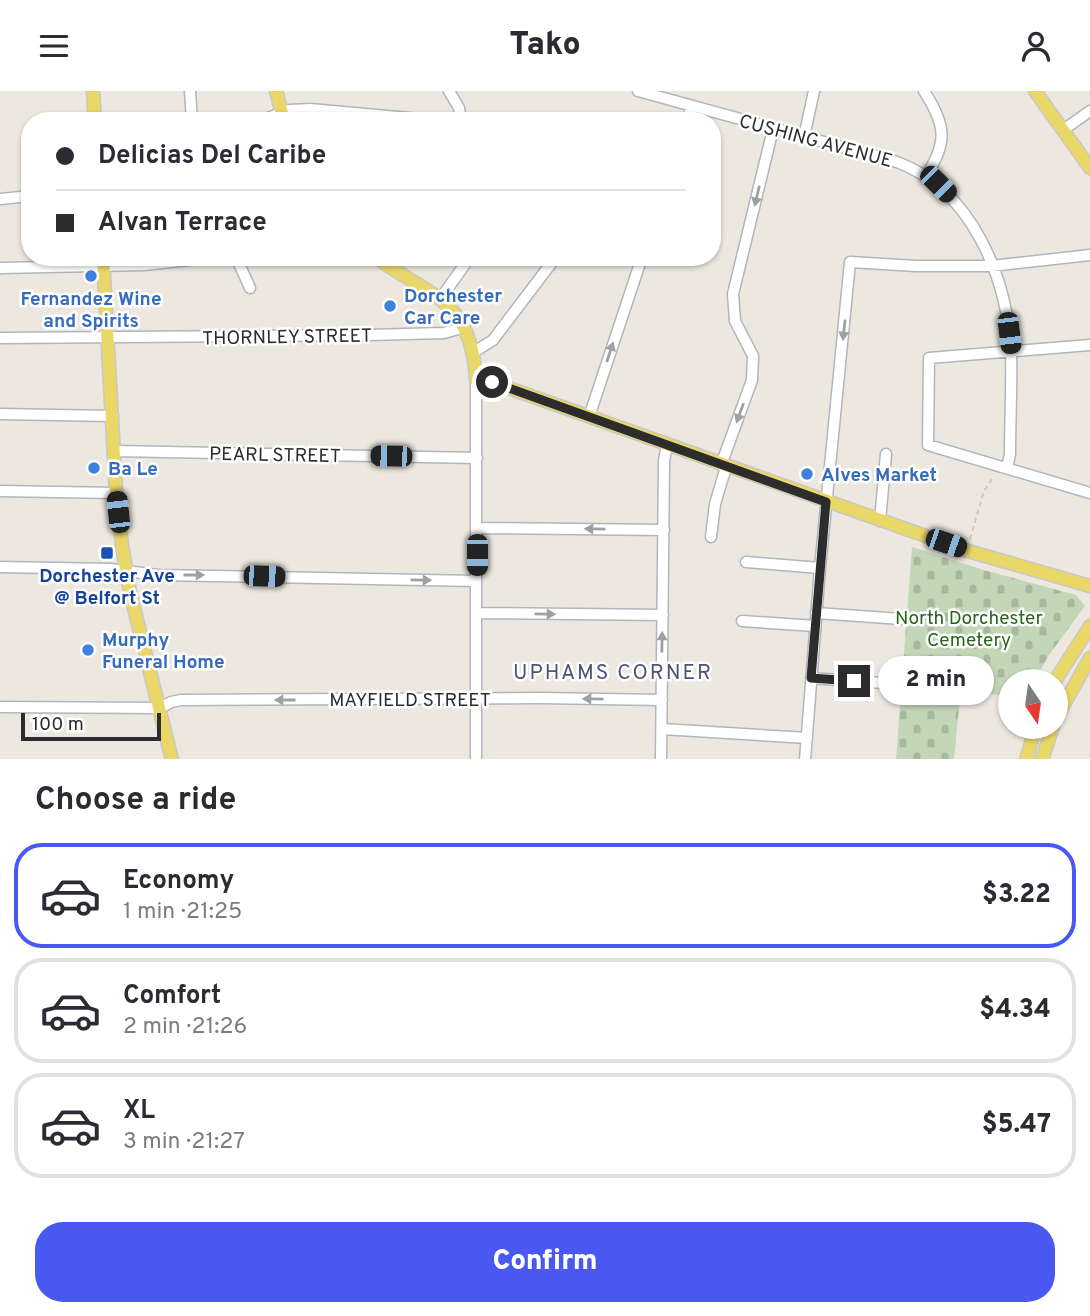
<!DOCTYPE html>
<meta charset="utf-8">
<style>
:root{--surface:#fff;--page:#f7f7f7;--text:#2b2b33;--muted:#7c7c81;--line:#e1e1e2;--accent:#4958f0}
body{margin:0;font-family:Overpass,sans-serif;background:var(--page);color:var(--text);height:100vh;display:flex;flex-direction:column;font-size:26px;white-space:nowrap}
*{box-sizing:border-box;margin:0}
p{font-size:23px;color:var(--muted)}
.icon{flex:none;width:38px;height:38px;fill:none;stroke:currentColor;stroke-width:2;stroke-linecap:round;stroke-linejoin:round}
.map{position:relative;height:668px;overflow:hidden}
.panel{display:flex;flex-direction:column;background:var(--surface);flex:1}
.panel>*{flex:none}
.hud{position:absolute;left:21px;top:21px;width:700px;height:154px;border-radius:28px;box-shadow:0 2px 5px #0004;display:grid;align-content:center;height:154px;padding:0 35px;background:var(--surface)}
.needle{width:46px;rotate:167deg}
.buttons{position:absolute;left:998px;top:578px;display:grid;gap:14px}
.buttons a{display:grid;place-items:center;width:70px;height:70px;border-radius:50%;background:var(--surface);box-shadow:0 2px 5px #0004;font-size:35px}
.scale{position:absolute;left:21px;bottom:18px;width:140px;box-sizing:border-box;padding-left:7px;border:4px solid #2c2c2c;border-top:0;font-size:19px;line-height:24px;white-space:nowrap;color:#2c2c2c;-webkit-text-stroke:5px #fff;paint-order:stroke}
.end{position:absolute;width:32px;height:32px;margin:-16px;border:9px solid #2c2c2c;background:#fff;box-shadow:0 0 0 4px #fff}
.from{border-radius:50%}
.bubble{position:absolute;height:49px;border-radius:24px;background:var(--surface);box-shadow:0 2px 5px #0004;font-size:23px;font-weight:800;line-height:49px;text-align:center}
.car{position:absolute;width:21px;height:42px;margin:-21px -10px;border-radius:9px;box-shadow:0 0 5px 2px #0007;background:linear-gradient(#222 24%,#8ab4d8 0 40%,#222 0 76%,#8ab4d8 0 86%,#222 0)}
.hud b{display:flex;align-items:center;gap:24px;height:66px;font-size:26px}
.hud b+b{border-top:2px solid var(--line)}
.hud i{width:18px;height:18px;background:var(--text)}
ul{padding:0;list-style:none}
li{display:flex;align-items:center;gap:21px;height:105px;margin:0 14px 10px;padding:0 21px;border:4px solid var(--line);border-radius:28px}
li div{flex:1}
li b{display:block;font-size:26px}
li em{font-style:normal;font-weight:800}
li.active{border-color:var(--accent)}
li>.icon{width:63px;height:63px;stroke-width:1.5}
h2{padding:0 35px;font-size:32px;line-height:84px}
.cta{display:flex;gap:14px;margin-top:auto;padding:14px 35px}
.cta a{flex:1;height:80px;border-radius:28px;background:var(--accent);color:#fff;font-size:28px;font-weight:800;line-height:80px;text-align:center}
header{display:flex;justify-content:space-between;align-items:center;height:91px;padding:0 35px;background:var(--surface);font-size:32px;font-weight:800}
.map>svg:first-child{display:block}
</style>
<header><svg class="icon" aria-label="menu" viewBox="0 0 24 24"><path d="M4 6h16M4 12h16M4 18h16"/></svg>Tako<svg class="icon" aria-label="person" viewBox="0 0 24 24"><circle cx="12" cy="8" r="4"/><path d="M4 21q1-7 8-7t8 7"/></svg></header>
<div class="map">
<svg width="1090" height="669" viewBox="0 0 1090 669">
<defs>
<pattern id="cemetery-stones" width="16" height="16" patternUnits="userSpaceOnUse" patternTransform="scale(1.75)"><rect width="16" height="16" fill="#c3d6b7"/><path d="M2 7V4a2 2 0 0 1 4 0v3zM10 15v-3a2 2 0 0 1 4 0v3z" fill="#a8b89e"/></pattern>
</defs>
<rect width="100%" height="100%" fill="#ede8df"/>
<!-- cemetery -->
<path fill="url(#cemetery-stones)" d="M912,456L984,479L1076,504L1085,515L1049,564L1035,589L1020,582L1016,590H1010L1008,606L961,597L954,668L896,669Z"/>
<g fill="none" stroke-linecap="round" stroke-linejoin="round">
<defs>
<path id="minor" d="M190,0L192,30
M449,0L459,17L461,30
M638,0L897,71C972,99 1007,186 1011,261C1012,295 1010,329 1010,363L1007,377
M924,0C946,34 948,51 926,85
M260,30L289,19L310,18L443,30
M687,30L692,15
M1063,39L1090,20
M804,46L814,0
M0,108L30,105
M236,166L250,197
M0,177L144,174L216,166
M441,207L470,166
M0,247L369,244L444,242L465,236
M1090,254L929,267L928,354L1090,402
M474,261L493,249L556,166
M0,323L113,325
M589,326L642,166
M115,360L477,367
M721,374L752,289L753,265L735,230L733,203L773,38
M0,400L116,402
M880,430L886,363
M477,437L664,439
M711,446L715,413L726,376
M746,471L820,477
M0,476L110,478L158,484L476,490
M476,522L663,524
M816,522L901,528
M742,530L815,535
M811,587L897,593
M0,616L160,617L171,611L181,609L541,607L662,609
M662,638L807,647
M476,669V289
M661,669L664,370L667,354
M805,669L820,477L850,171L916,175H992L1090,164"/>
<path id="major" d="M93,0L95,30
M276,0L284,30
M1035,0L1090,77
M103,166L116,402L122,454L130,501L172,669
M375,166C431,206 472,209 476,289L492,291L968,460L1090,495
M1055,590L1090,535
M1055,629L1090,567
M1026,669L1036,635
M1042,669L1053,635"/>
</defs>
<!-- minor casing -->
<use href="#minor" stroke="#b3b4be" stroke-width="13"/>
<!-- major casing -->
<use href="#major" stroke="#c8c8c8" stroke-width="15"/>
<!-- path -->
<path stroke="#c8c8c8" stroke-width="2" stroke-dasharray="5 3.5" stroke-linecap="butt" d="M970,448L984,400L994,385"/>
<!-- minor -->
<use href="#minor" stroke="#fff" stroke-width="10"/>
<!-- major -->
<use href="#major" stroke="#e9d768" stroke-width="12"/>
</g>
<!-- one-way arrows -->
<defs><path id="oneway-solid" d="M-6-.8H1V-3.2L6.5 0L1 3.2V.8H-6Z" transform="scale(1.75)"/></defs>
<g fill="#a0a0a0">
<use href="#oneway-solid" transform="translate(757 105) rotate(103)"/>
<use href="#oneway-solid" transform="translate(844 239) rotate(96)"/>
<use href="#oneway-solid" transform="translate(610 261) rotate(-72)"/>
<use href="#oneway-solid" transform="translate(740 322) rotate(110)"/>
<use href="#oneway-solid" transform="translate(595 438) rotate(-179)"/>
<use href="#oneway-solid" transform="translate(194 484)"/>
<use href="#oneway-solid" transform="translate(421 489) rotate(1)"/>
<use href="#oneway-solid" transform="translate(545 523) rotate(1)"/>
<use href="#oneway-solid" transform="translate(662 551) rotate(-89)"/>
<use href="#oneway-solid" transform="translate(593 608) rotate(-179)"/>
<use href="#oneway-solid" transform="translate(285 609) rotate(180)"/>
</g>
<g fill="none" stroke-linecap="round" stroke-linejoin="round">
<!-- route -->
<path stroke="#2c2c2c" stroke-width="9" d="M492,291L826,411L811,587L854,590"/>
</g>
<!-- markers -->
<g fill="#3f7fe0" stroke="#fff" stroke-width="2.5">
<circle cx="91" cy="185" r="7"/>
<circle cx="390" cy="215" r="7"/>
<circle cx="94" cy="377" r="7"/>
<circle cx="807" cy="383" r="7"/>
<circle cx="88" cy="559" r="7"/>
</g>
<rect fill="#1a4fb4" stroke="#fff" stroke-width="2.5" x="100" y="455" width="14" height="14" rx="3.5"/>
<g text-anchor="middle" stroke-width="5" stroke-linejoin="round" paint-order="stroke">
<!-- street labels -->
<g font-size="19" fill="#2c2c2c" stroke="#fff">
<text transform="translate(816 49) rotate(15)" y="7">CUSHING AVENUE</text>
<text transform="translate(287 245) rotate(-1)" y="7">THORNLEY STREET</text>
<text transform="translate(275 363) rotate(1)" y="7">PEARL STREET</text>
<text x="410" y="615">MAYFIELD STREET</text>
</g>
<!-- shop labels -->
<g font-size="19" font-weight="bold" fill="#366cbe" stroke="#fff" text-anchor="start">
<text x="404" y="211">Dorchester<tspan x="404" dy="22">Car Care</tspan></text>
<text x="91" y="214" text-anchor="middle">Fernandez Wine<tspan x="91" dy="22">and Spirits</tspan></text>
<text x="108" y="384">Ba Le</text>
<text x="821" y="390">Alves Market</text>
<text x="102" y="555">Murphy<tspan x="102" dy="22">Funeral Home</tspan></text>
</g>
<!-- transit labels -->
<g font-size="19" font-weight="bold" fill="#164399" stroke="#fff">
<text x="107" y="491">Dorchester Ave<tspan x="107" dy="22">@ Belfort St</tspan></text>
</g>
<!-- park labels -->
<g font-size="19" fill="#27661f" stroke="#fff">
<text x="969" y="533">North Dorchester<tspan x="969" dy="22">Cemetery</tspan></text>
</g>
<!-- neighbourhood labels -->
<g font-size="21" letter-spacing="2" fill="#4e527a" stroke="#fff">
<text x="613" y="588">UPHAMS CORNER</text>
</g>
</g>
</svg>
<div class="buttons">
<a><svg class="needle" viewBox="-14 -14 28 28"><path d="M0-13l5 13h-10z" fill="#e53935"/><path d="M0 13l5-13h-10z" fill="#7c7c81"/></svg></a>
</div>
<div class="scale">100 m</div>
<i class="end from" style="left:492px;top:291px"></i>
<i class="end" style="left:854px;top:590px"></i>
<div class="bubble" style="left:878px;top:565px;width:116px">2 min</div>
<i class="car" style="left:938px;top:93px;rotate:135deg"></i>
<i class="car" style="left:1009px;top:242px;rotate:173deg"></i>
<i class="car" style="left:391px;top:365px;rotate:271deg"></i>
<i class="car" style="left:118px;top:421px;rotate:354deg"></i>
<i class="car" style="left:946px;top:452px;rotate:109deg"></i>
<i class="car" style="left:477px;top:464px;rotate:180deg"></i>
<i class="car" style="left:264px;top:485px;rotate:92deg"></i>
<div class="hud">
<b><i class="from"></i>Delicias Del Caribe</b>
<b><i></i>Alvan Terrace</b>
</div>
</div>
<section class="panel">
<h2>Choose a ride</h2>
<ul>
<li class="active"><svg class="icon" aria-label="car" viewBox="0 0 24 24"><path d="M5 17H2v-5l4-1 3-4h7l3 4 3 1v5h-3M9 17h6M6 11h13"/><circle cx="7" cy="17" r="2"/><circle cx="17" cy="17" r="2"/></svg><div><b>Economy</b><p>1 min · 21:25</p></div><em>$3.22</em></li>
<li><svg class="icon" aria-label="car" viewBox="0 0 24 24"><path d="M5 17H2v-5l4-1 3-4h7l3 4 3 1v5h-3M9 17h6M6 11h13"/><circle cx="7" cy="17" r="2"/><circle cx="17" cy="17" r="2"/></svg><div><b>Comfort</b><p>2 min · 21:26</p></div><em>$4.34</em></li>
<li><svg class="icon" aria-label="car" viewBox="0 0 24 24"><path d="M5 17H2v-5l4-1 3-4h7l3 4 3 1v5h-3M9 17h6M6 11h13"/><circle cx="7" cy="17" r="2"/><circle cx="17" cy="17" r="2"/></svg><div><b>XL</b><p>3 min · 21:27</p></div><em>$5.47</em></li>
</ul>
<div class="cta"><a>Confirm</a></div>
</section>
